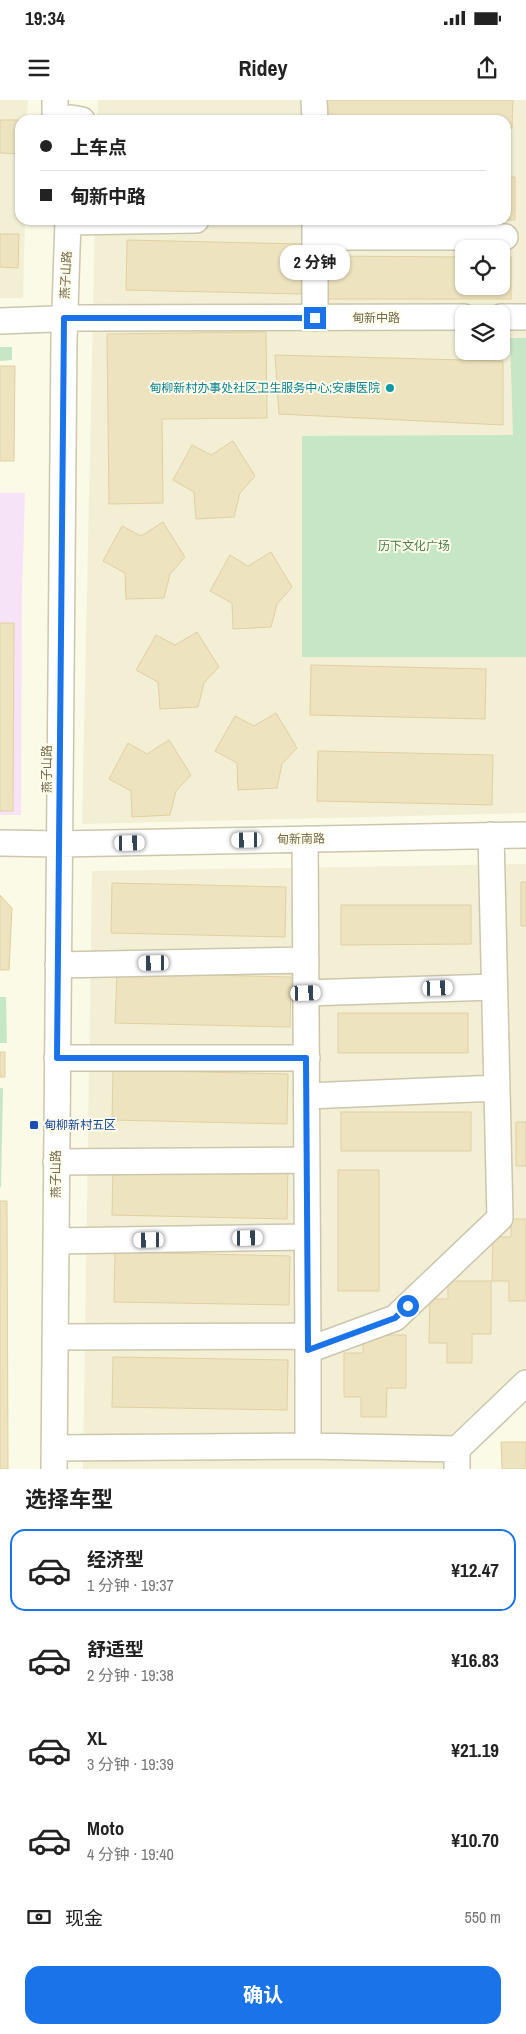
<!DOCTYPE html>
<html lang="zh">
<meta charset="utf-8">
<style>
:root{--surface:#fff;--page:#f2f2f2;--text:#222;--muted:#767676;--line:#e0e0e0;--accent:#1a73e8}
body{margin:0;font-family:"Archivo Narrow","Noto Sans SC",sans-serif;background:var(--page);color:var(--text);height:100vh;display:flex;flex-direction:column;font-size:19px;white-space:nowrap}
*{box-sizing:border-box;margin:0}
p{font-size:16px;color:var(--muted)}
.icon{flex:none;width:28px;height:28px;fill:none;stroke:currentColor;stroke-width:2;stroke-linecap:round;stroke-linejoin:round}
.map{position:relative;height:1369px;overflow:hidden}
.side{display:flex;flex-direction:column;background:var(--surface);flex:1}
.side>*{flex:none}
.banner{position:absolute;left:15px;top:15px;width:496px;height:110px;border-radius:15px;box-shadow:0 1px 4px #0004;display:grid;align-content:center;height:110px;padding:0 25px;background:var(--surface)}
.buttons{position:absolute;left:455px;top:140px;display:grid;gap:10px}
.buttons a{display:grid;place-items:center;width:55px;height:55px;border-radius:10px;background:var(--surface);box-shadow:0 1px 4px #0004;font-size:25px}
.end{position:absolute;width:22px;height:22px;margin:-11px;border:6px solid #1a73e8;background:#fff;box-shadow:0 0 0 2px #fff}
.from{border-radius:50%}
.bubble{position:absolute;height:35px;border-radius:15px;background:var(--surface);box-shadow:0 1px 4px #0004;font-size:16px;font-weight:700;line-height:35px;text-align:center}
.car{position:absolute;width:15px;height:30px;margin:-15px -8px;border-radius:6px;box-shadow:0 0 4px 1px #0007;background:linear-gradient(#fff 24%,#345 0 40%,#fff 0 76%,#345 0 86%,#fff 0)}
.banner b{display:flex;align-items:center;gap:18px;height:48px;font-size:19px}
.banner b+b{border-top:1px solid var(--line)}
.banner i{width:12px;height:12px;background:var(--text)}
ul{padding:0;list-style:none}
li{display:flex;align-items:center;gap:15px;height:82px;margin:0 10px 8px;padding:0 15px;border:2px solid transparent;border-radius:15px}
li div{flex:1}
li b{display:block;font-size:19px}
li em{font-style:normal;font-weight:700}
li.on{border-color:var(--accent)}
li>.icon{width:45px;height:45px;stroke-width:1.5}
h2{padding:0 25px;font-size:22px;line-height:60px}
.pay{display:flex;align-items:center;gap:12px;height:55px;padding:0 25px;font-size:19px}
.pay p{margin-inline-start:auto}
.button{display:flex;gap:10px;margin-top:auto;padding:10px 25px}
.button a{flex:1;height:58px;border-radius:15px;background:var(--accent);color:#fff;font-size:20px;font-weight:700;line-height:58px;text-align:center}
.status{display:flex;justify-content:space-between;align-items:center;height:35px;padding:0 25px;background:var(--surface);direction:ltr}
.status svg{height:14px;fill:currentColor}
header{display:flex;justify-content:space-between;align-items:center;height:65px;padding:0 25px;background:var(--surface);font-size:22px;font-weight:700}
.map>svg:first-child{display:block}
</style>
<div class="status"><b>19:34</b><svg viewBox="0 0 49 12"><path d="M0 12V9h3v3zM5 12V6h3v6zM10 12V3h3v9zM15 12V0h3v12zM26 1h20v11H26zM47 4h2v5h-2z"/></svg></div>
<header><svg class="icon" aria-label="menu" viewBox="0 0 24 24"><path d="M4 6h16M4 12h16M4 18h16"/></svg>Ridey<svg class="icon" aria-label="share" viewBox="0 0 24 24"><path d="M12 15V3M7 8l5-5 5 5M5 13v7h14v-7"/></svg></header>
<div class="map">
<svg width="526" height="1369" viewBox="0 0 526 1369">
<rect width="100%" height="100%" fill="#fbfae6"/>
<!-- residential -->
<path fill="#f2efd5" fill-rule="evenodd" d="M0,0H28L27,20H20V120H25L23,198H0Z
M98,0H526V713L82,724L95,120H506V20H97ZM464,149H501V186H464ZM464,214H501V251H464Z
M526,764V1273L447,1369H83L92,771Z"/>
<!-- education -->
<path fill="#f7e3f7" d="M0,393H25L22,492L21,715H0Z"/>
<!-- green -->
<path fill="#c6e7c5" d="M510,238H526V557H302V336L513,335Z
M0,247H12V260L0,261Z
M0,897H6L7,943H0Z
M0,988H3L1,1087H0Z"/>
<!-- building -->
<path fill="#eee3bf" stroke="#e0d0a1" d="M327,0H513L512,28H506V20H327Z
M0,20H20V54L0,53Z
M506,77H515V120H506Z
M0,134H19L18,168L0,167Z
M127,140L302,144L301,194L126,190Z
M326,156L464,157V186H501V157H511V199H326Z
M266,232L267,318L162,319L163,403L109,404L107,234Z
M275,255L503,261V325L279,314Z
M0,266H15L14,361H0Z
M233,341L255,376L240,393L234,417L196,419L194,392L173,380L192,345L211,355Z
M163,422L185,457L170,474L164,498L126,499L125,473L103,461L122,426L141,436Z
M271,452L292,487L277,504L271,527L233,529L232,503L210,491L230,455L248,466Z
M0,523H14L13,711H0Z
M197,532L219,567L204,583L198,607L160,609L158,582L136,570L156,535L175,545Z
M311,565L486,569L485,619L310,615Z
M276,613L297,648L282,664L277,688L238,690L237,663L215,651L235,616L254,626Z
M169,640L191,675L176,691L170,715L132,717L131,691L109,679L128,643L147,654Z
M318,651L493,655L492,705L317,701Z
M521,782H526V826H521Z
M112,783L286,787L285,837L111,833Z
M0,795L12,808L9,870H0Z
M341,805H471V844L341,845Z
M117,873L291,877L290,927L115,923Z
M338,913H468V953H338Z
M0,952H5V977H0Z
M113,970L288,974L287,1024L112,1020Z
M341,1012H471V1051H341Z
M516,1022H526V1066H516Z
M113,1065L288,1069L287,1119L112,1115Z
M338,1070H379V1191H338Z
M0,1101H7L8,1369H0Z
M511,1119H526V1201H509V1181H492L493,1137H511Z
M115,1152L290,1156L289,1205L114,1202Z
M448,1181H491V1234H472V1263H447V1243H429L430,1199H448Z
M363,1235H406V1288H387L386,1317H361V1297H344V1253H363Z
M113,1257L288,1260L287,1310L112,1307Z
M501,1342H526V1369H502Z"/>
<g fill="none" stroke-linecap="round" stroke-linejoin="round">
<defs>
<path id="minor" d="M314,0L315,20
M71,18L82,20
M55,20V0
M315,120V218
M68,122L196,120
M315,137H505
M501,217H526
M0,221L80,218L464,217
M305,739L308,1250
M0,743L59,744L526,735
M58,865L306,860
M306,893L494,887
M57,958H307
M307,996L497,988
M56,1062L307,1060
M56,1141L307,1137
M55,1237L308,1236
M308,1346V1250L395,1218L500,1118L491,735
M54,1348L308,1346L457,1349
M54,1369L64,239L68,120
M457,1369V1349L526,1283"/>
</defs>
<!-- minor casing -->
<use href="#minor" stroke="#ccc6ad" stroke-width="28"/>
<!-- minor -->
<use href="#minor" stroke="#fff" stroke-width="25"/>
</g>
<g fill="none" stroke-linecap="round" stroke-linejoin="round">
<!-- route -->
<path stroke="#1a73e8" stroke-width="6" d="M315,218H64L57,958H306L308,1250L395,1218L408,1206"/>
</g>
<!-- markers -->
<circle fill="#0f9aa8" stroke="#fefdec" stroke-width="2" cx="390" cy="288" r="5"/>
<rect fill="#1a4fb4" stroke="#fefdec" stroke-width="2" x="29" y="1020" width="10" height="10" rx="2.5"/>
<g text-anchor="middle" stroke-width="4" stroke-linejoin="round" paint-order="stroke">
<!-- street labels -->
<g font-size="12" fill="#72684d" stroke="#fefdec">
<text transform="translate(66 175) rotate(-87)" y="4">燕子山路</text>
<text x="376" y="222">甸新中路</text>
<text transform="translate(47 669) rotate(-90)" y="4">燕子山路</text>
<text transform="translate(301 739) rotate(-1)" y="4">甸新南路</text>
<text transform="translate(56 1074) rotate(-90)" y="4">燕子山路</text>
</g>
<!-- culture labels -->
<g font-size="12" fill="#0d838f" stroke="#fefdec" text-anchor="end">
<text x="380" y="292">甸柳新村办事处社区卫生服务中心;安康医院</text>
</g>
<!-- park labels -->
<g font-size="12" fill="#487c4c" stroke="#fefdec">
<text x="414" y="450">历下文化广场</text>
</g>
<!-- transit labels -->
<g font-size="12" fill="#164399" stroke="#fefdec" text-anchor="start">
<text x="44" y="1029">甸柳新村五区</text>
</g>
</g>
</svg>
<div class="buttons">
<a><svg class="icon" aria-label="locate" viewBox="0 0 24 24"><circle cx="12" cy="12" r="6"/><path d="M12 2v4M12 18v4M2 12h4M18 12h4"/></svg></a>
<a><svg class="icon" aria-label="layers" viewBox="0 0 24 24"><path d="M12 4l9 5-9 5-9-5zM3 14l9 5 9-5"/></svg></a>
</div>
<i class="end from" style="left:408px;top:1206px"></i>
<i class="end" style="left:315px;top:218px"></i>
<div class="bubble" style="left:280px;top:145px;width:70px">2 分钟</div>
<i class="car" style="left:247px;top:740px;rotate:269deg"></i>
<i class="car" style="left:130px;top:743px;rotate:89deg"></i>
<i class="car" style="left:154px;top:863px;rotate:269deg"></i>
<i class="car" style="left:438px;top:888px;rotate:88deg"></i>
<i class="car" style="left:306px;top:893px;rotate:88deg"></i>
<i class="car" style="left:248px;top:1138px;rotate:89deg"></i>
<i class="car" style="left:149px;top:1140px;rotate:269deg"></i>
<div class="banner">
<b><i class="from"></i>上车点</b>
<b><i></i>甸新中路</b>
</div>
</div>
<section class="side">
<h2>选择车型</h2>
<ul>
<li class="on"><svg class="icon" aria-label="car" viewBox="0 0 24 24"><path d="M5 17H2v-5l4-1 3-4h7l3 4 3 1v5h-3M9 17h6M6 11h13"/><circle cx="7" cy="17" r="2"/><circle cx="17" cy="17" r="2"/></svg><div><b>经济型</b><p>1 分钟 · 19:37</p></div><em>¥12.47</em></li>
<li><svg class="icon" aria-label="car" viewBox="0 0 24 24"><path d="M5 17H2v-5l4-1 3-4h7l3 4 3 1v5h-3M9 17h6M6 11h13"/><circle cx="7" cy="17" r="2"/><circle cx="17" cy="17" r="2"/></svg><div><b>舒适型</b><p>2 分钟 · 19:38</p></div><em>¥16.83</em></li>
<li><svg class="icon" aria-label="car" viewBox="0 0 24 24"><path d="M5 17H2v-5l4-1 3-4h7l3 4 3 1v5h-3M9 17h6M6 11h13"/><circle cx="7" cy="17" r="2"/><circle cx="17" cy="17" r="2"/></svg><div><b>XL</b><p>3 分钟 · 19:39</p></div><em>¥21.19</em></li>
<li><svg class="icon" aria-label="car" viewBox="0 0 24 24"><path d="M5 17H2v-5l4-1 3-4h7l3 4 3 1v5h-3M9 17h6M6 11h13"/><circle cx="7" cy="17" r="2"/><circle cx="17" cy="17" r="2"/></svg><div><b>Moto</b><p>4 分钟 · 19:40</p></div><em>¥10.70</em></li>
</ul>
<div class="pay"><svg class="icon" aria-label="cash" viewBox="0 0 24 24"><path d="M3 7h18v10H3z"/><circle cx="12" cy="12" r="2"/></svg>现金<p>550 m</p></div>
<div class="button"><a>确认</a></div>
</section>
